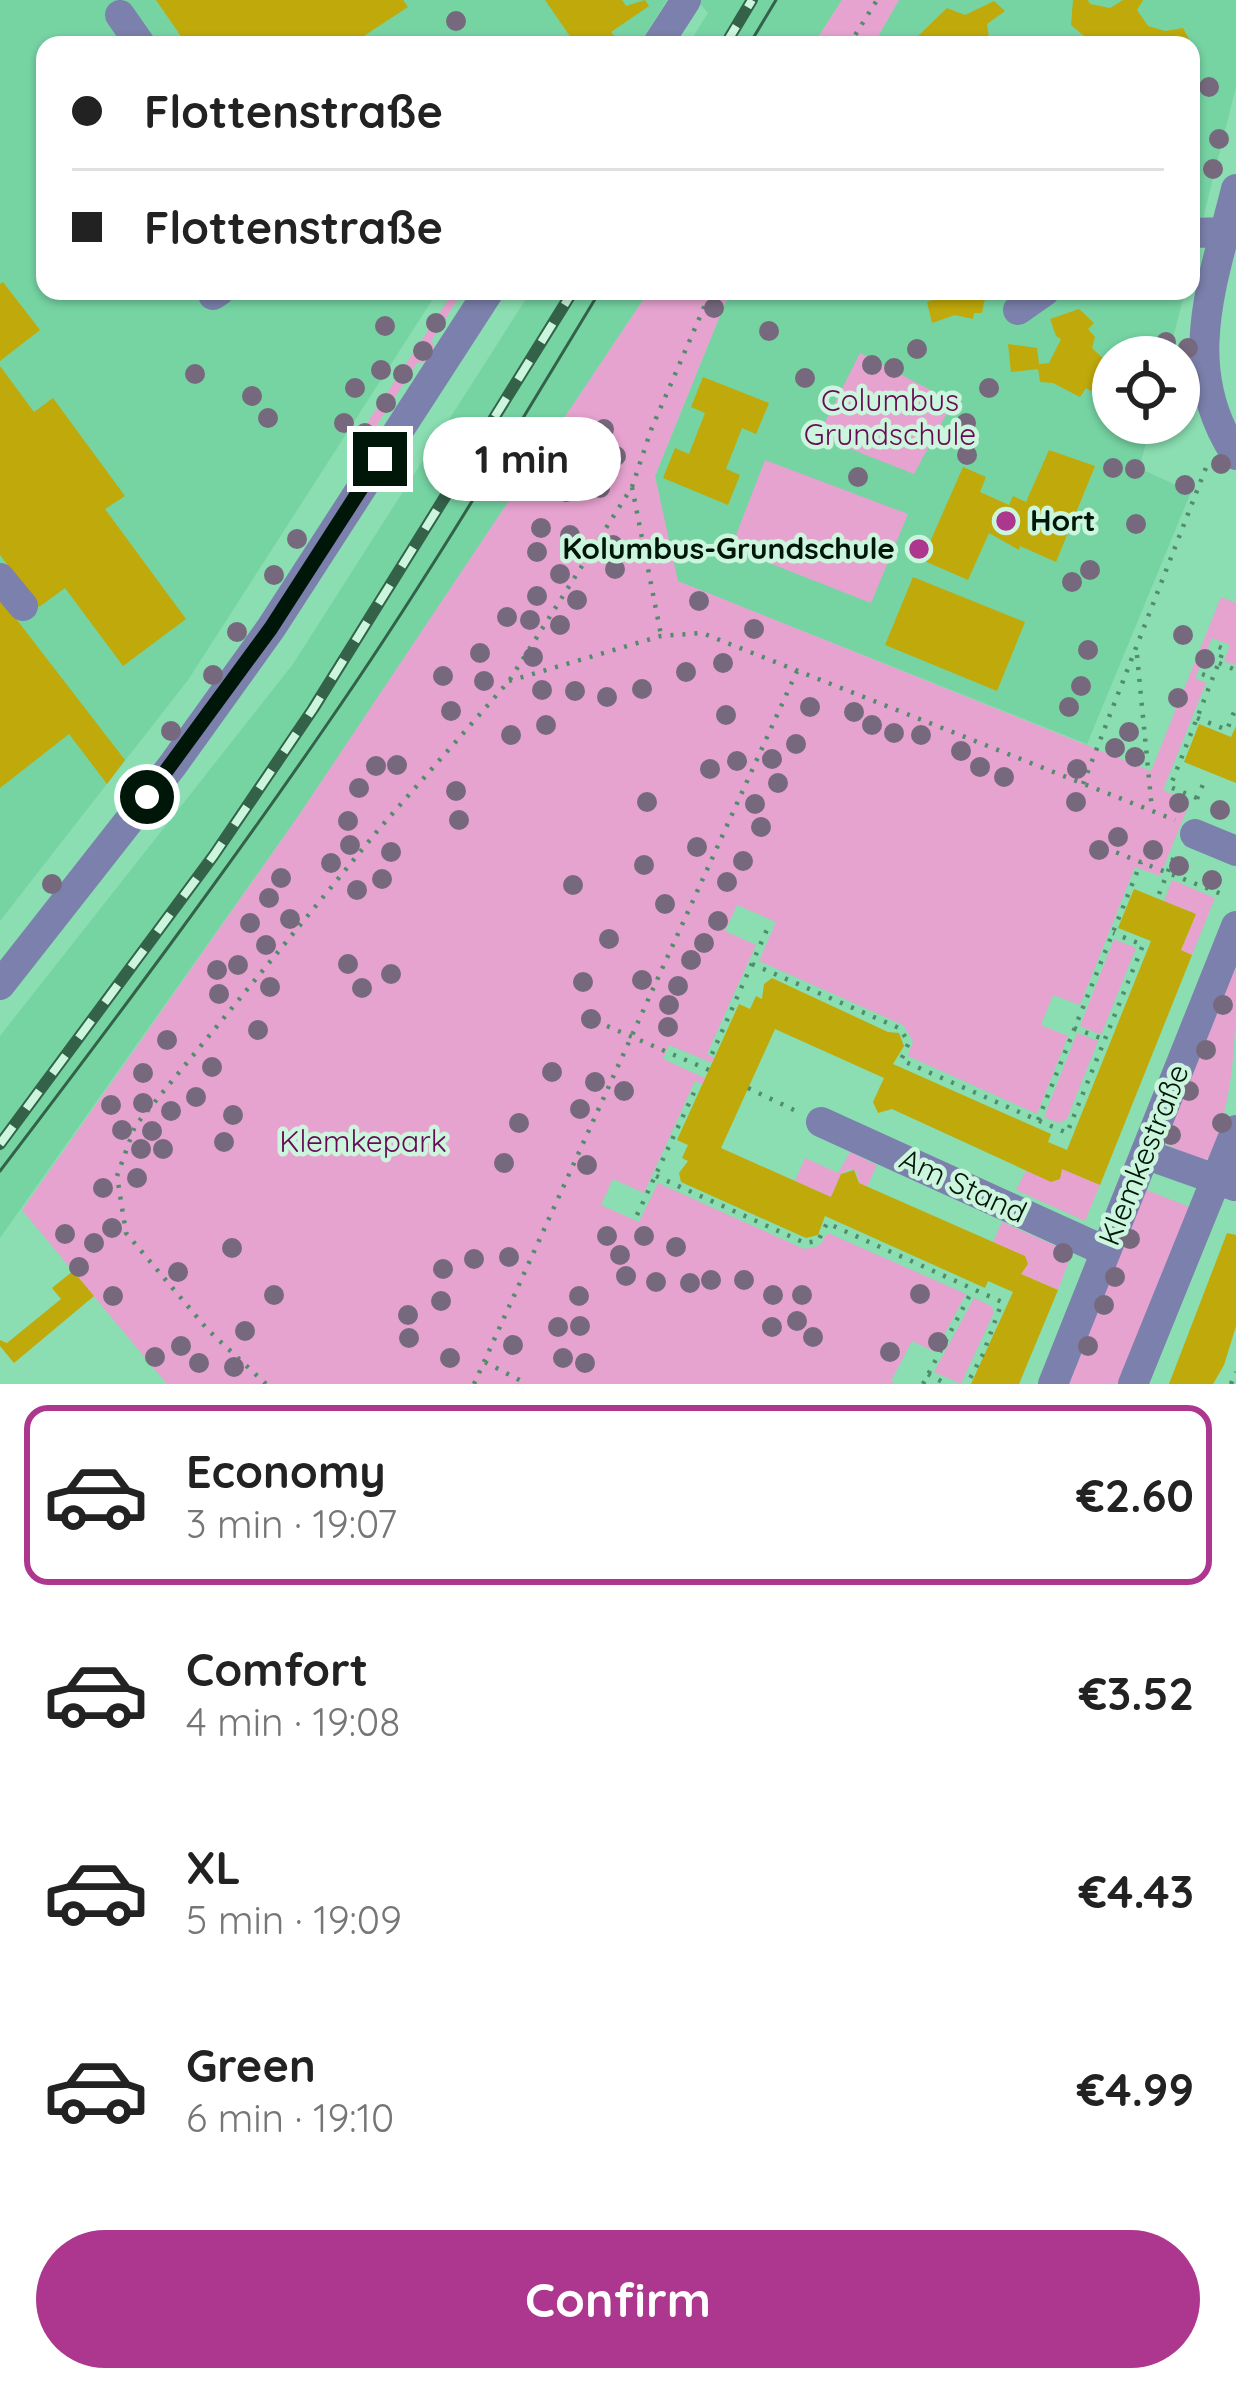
<!DOCTYPE html>
<meta charset="utf-8">
<style>
:root{--surface:#fff;--page:#f2f2f2;--text:#222;--muted:#767676;--line:#e0e0e0;--accent:#ad378f}
body{margin:0;font-family:Quicksand,sans-serif;background:var(--page);color:var(--text);height:100vh;display:flex;flex-direction:column;font-size:45px;white-space:nowrap}
*{box-sizing:border-box;margin:0}
p{font-size:39px;color:var(--muted)}
.icon{flex:none;width:66px;height:66px;fill:none;stroke:currentColor;stroke-width:2;stroke-linecap:round;stroke-linejoin:round}
.map{position:relative;height:1384px;overflow:hidden}
.sheet{display:flex;flex-direction:column;background:var(--surface);flex:1}
.sheet>*{flex:none}
.banner{position:absolute;left:36px;top:36px;width:1164px;height:264px;border-radius:24px;box-shadow:0 3px 9px #0004;display:grid;align-content:center;height:264px;padding:0 36px;background:var(--surface)}
.tools{position:absolute;left:1092px;top:336px;display:grid;gap:24px}
.tools a{display:grid;place-items:center;width:108px;height:108px;border-radius:50%;background:var(--surface);box-shadow:0 3px 9px #0004;font-size:60px}
.end{position:absolute;width:54px;height:54px;margin:-27px;border:15px solid #001609;background:#fff;box-shadow:0 0 0 6px #fff}
.from{border-radius:50%}
.bubble{position:absolute;height:84px;border-radius:42px;background:var(--surface);box-shadow:0 3px 9px #0004;font-size:39px;font-weight:700;line-height:84px;text-align:center}
.banner b{display:flex;align-items:center;gap:42px;height:114px;font-size:45px}
.banner b+b{border-top:3px solid var(--line)}
.banner i{width:30px;height:30px;background:var(--text)}
ul{padding:21px 0 0;list-style:none}
li{display:flex;align-items:center;gap:36px;height:180px;margin:0 24px 18px;padding:0 12px;border:6px solid transparent;border-radius:24px}
li div{flex:1}
li b{display:block;font-size:45px}
li em{font-style:normal;font-weight:700}
li.active{border-color:var(--accent)}
li>.icon{width:108px;height:108px;stroke-width:1.5}
.action{display:flex;gap:24px;margin-top:auto;padding:24px 36px}
.action a{flex:1;height:138px;border-radius:72px;background:var(--accent);color:#fff;font-size:48px;font-weight:700;line-height:138px;text-align:center}
.map>svg:first-child{display:block}
</style>
<div class="map">
<svg width="1236" height="1384" viewBox="0 0 1236 1384">
<rect width="100%" height="100%" fill="#8adeb1"/>
<!-- built -->
<path fill="#76d4a3" d="M0,0H667L639,45H45V291H438L188,680L0,921Z
M697,0H842L813,45H688L708,13Z
M899,0H1236V87L1191,266V45H873Z
M531,291H649L299,815L0,1238V1036L293,664Z
M730,291H1185L1168,357H1113V423H1152L1139,468L1191,492L1087,744L677,581L655,476Z"/>
<!-- green -->
<path fill="#e6a3d0" d="M842,0H899L873,45H813Z
M454,291H463L432,340L434,351L427,362L417,363L364,445L352,446Z
M649,291H730L655,476L678,581L1151,771L1221,597L1236,603V665L1224,661L1230,645L1212,638L1195,678L1206,683L1163,790L1190,802L1160,876L1135,867L1080,1005L1053,995L1041,1025L1068,1036L1037,1114L908,1056L913,1041L903,1025L759,961L776,922L737,905L725,931L756,945L707,1054L715,1058L712,1063L669,1045L663,1059L705,1078L703,1084L695,1081L644,1193L613,1179L601,1205L639,1222L658,1183L804,1249L819,1246L828,1233L966,1294L935,1352L912,1341L891,1381L895,1384H167L22,1210L299,815Z
M860,353L953,402L914,474L818,436Z
M765,460L908,514L871,603L731,548Z
M1172,880L1215,898L1192,955L1181,950L1196,914L1164,901Z
M1114,939L1136,948L1101,1035L1080,1026Z
M1236,959C1236,1027 1236,1098 1209,1158L1200,1160L1164,1143Z
M1077,1033L1098,1041L1067,1119L1059,1123L1044,1117Z
M850,1152L877,1165L867,1187L859,1183L857,1172L849,1169L841,1174L831,1197L795,1181L805,1158L838,1173Z
M1027,1169L1052,1182L1059,1179L1062,1169L1100,1185L1085,1221L1016,1190Z
M1144,1189L1192,1208L1120,1384H1065Z
M1002,1222L1072,1253L1058,1290L1021,1274L992,1244Z
M974,1298L991,1306L994,1312L961,1384L934,1372Z"/>
<!-- building -->
<path fill="#bfa90b" d="M156,0H403L408,7L350,45H187Z
M545,0H622L626,6L645,0L649,6L611,32L621,45H603L599,40L590,45H576Z
M1073,0H1088L1090,4L1110,8L1123,0H1143L1137,10L1148,26L1165,31L1183,28L1190,41L1171,45H1089V40L1071,25Z
M994,1L1005,11L987,24L990,45H918L917,37L947,8L965,15Z
M3,282L40,330L0,361V284Z
M934,291H993L984,302L982,313H974L973,319L955,315L932,323L927,302L936,298Z
M1079,309L1094,323L1088,329L1095,337L1092,348L1112,367L1091,391L1086,388L1080,397L1053,383L1040,382L1038,369L1011,372L1008,344L1037,348L1039,364L1049,363L1061,339L1056,336L1050,319Z
M0,366L34,412L53,398L125,496L105,509L186,619L123,666L65,588L39,607L0,555Z
M703,377L769,403L756,434L742,428L726,469L740,475L728,505L663,478L675,448L689,454L705,413L691,407Z
M1049,450L1095,466L1056,562L1020,546L1019,550L989,533L968,580L922,560L963,467L986,477L980,492L1009,505L1013,496L1026,502Z
M913,577L1025,622L997,691L885,645Z
M0,598L125,760L107,784L69,734L0,788Z
M1199,724L1231,737L1236,726V783L1184,762Z
M1134,889L1196,914L1181,950L1192,955L1100,1185L1062,1169L1060,1179L1051,1182L892,1109L878,1113L873,1102L884,1078L775,1029L721,1148L831,1197L841,1174L854,1170L859,1183L1025,1256L1028,1264L1021,1274L1058,1290L1019,1384H971L1013,1292L988,1281L985,1288L825,1216L818,1235L806,1238L681,1182L679,1173L688,1161L682,1158L688,1145L677,1140L739,1004L750,1009L756,996L762,999L764,984L772,978L888,1032L899,1033L904,1046L893,1064L1051,1134L1048,1142L1067,1150L1151,941L1118,928Z
M1227,1233L1236,1235V1326L1224,1365L1213,1384H1169Z
M73,1271L94,1296L14,1363L0,1346V1340L7,1343L61,1299L52,1288Z"/>
<g fill="none" stroke-linecap="round" stroke-linejoin="round">
<!-- path -->
<path stroke="#518c6c" stroke-width="4.5" stroke-dasharray="3 9" stroke-linecap="butt" d="M849,45L877,0
M632,487L661,635
M1137,655L1152,810
M1219,663L1236,670
M1202,674L1213,678
M509,681L661,636L702,633L1175,820
M1197,718L1227,730L1236,707
M1083,784L1207,465
M1197,798L1170,787L1224,649L1214,645
M1197,799L1206,777
M1105,848L1224,895
M1159,894L1175,854
M752,964L899,1028L909,1042L901,1060L1067,1133L1143,945L1113,933
M607,1026L709,1070
M1074,1028L1103,1039
M712,1054L769,925
M748,1088L794,1110
M1038,1120L1141,862
M656,1176L805,1243L818,1241L827,1223L1002,1302L983,1354L967,1384
M637,1215L697,1086
M485,1362L527,1384
M928,1374L946,1384
M266,1384L208,1330L126,1233L117,1176L135,1126L379,829L509,681L632,487L651,430L711,291
M474,1384L797,671
M923,1384L973,1289
M1231,1384L1236,1372"/>
<!-- minor -->
<path stroke="#7b80ac" stroke-width="30" d="M120,15L141,45
M657,45L686,0
M1236,189C1213,282 1178,368 1236,455
M1191,233L1225,232
M213,295L219,291
M1018,310L1045,291
M0,578L23,606
M1195,834L1236,851
M0,985L172,766L271,628L489,291
M821,1122L1105,1251
M1145,1154L1235,1186
M1053,1384L1236,926
M1133,1384L1236,1130"/>
<!-- tram -->
<path stroke="#346249" stroke-width="3" d="M749,45L776,0
M0,1171C112,1024 223,876 328,723C425,583 512,436 600,291"/>
<defs>
<path id="rail" d="M725,45L752,0
M0,1144L214,855L313,709L573,291"/>
</defs>
<!-- rail casing -->
<use href="#rail" stroke="#346249" stroke-width="12"/>
<!-- rail -->
<use href="#rail" stroke="#ccf5dd" stroke-width="8" stroke-dasharray="22" stroke-linecap="butt"/>
</g>
<!-- trees -->
<g fill="#77697d">
<circle cx="456" cy="21" r="10"/>
<circle cx="1209" cy="87" r="10"/>
<circle cx="1219" cy="139" r="10"/>
<circle cx="1213" cy="169" r="10"/>
<circle cx="714" cy="308" r="10"/>
<circle cx="436" cy="323" r="10"/>
<circle cx="385" cy="326" r="10"/>
<circle cx="769" cy="331" r="10"/>
<circle cx="1166" cy="342" r="10"/>
<circle cx="1188" cy="348" r="10"/>
<circle cx="917" cy="349" r="10"/>
<circle cx="423" cy="351" r="10"/>
<circle cx="872" cy="365" r="10"/>
<circle cx="894" cy="368" r="10"/>
<circle cx="381" cy="370" r="10"/>
<circle cx="195" cy="374" r="10"/>
<circle cx="403" cy="374" r="10"/>
<circle cx="805" cy="378" r="10"/>
<circle cx="1190" cy="379" r="10"/>
<circle cx="355" cy="388" r="10"/>
<circle cx="989" cy="388" r="10"/>
<circle cx="252" cy="396" r="10"/>
<circle cx="386" cy="403" r="10"/>
<circle cx="268" cy="418" r="10"/>
<circle cx="344" cy="423" r="10"/>
<circle cx="966" cy="423" r="10"/>
<circle cx="604" cy="429" r="10"/>
<circle cx="365" cy="433" r="10"/>
<circle cx="967" cy="455" r="10"/>
<circle cx="616" cy="456" r="10"/>
<circle cx="583" cy="464" r="10"/>
<circle cx="1221" cy="464" r="10"/>
<circle cx="1113" cy="468" r="10"/>
<circle cx="1135" cy="469" r="10"/>
<circle cx="858" cy="477" r="10"/>
<circle cx="1185" cy="485" r="10"/>
<circle cx="600" cy="488" r="10"/>
<circle cx="566" cy="492" r="10"/>
<circle cx="1136" cy="524" r="10"/>
<circle cx="541" cy="528" r="10"/>
<circle cx="570" cy="535" r="10"/>
<circle cx="297" cy="539" r="10"/>
<circle cx="613" cy="545" r="10"/>
<circle cx="637" cy="551" r="10"/>
<circle cx="537" cy="552" r="10"/>
<circle cx="615" cy="569" r="10"/>
<circle cx="1090" cy="570" r="10"/>
<circle cx="560" cy="574" r="10"/>
<circle cx="274" cy="575" r="10"/>
<circle cx="1072" cy="582" r="10"/>
<circle cx="537" cy="596" r="10"/>
<circle cx="577" cy="600" r="10"/>
<circle cx="699" cy="601" r="10"/>
<circle cx="507" cy="617" r="10"/>
<circle cx="530" cy="620" r="10"/>
<circle cx="560" cy="625" r="10"/>
<circle cx="754" cy="629" r="10"/>
<circle cx="237" cy="632" r="10"/>
<circle cx="1183" cy="635" r="10"/>
<circle cx="1088" cy="650" r="10"/>
<circle cx="480" cy="653" r="10"/>
<circle cx="533" cy="657" r="10"/>
<circle cx="1205" cy="659" r="10"/>
<circle cx="723" cy="663" r="10"/>
<circle cx="686" cy="672" r="10"/>
<circle cx="213" cy="675" r="10"/>
<circle cx="443" cy="676" r="10"/>
<circle cx="484" cy="681" r="10"/>
<circle cx="1081" cy="686" r="10"/>
<circle cx="642" cy="689" r="10"/>
<circle cx="542" cy="690" r="10"/>
<circle cx="575" cy="691" r="10"/>
<circle cx="607" cy="697" r="10"/>
<circle cx="1178" cy="698" r="10"/>
<circle cx="810" cy="707" r="10"/>
<circle cx="1069" cy="707" r="10"/>
<circle cx="451" cy="711" r="10"/>
<circle cx="854" cy="712" r="10"/>
<circle cx="726" cy="715" r="10"/>
<circle cx="546" cy="725" r="10"/>
<circle cx="872" cy="725" r="10"/>
<circle cx="171" cy="731" r="10"/>
<circle cx="1129" cy="732" r="10"/>
<circle cx="894" cy="733" r="10"/>
<circle cx="511" cy="735" r="10"/>
<circle cx="921" cy="735" r="10"/>
<circle cx="796" cy="744" r="10"/>
<circle cx="1115" cy="748" r="10"/>
<circle cx="961" cy="751" r="10"/>
<circle cx="1135" cy="757" r="10"/>
<circle cx="772" cy="759" r="10"/>
<circle cx="737" cy="761" r="10"/>
<circle cx="397" cy="765" r="10"/>
<circle cx="376" cy="766" r="10"/>
<circle cx="980" cy="767" r="10"/>
<circle cx="710" cy="769" r="10"/>
<circle cx="1077" cy="769" r="10"/>
<circle cx="138" cy="776" r="10"/>
<circle cx="1004" cy="777" r="10"/>
<circle cx="778" cy="783" r="10"/>
<circle cx="359" cy="788" r="10"/>
<circle cx="456" cy="791" r="10"/>
<circle cx="647" cy="802" r="10"/>
<circle cx="1076" cy="802" r="10"/>
<circle cx="1179" cy="803" r="10"/>
<circle cx="755" cy="804" r="10"/>
<circle cx="1220" cy="810" r="10"/>
<circle cx="459" cy="820" r="10"/>
<circle cx="348" cy="821" r="10"/>
<circle cx="761" cy="827" r="10"/>
<circle cx="1118" cy="837" r="10"/>
<circle cx="350" cy="845" r="10"/>
<circle cx="697" cy="847" r="10"/>
<circle cx="1099" cy="850" r="10"/>
<circle cx="1153" cy="850" r="10"/>
<circle cx="391" cy="852" r="10"/>
<circle cx="743" cy="861" r="10"/>
<circle cx="331" cy="863" r="10"/>
<circle cx="644" cy="865" r="10"/>
<circle cx="1179" cy="866" r="10"/>
<circle cx="281" cy="878" r="10"/>
<circle cx="382" cy="879" r="10"/>
<circle cx="1212" cy="880" r="10"/>
<circle cx="727" cy="882" r="10"/>
<circle cx="52" cy="884" r="10"/>
<circle cx="573" cy="885" r="10"/>
<circle cx="357" cy="890" r="10"/>
<circle cx="269" cy="898" r="10"/>
<circle cx="665" cy="904" r="10"/>
<circle cx="290" cy="919" r="10"/>
<circle cx="718" cy="921" r="10"/>
<circle cx="250" cy="923" r="10"/>
<circle cx="609" cy="939" r="10"/>
<circle cx="704" cy="943" r="10"/>
<circle cx="266" cy="945" r="10"/>
<circle cx="691" cy="960" r="10"/>
<circle cx="348" cy="964" r="10"/>
<circle cx="238" cy="965" r="10"/>
<circle cx="217" cy="970" r="10"/>
<circle cx="391" cy="974" r="10"/>
<circle cx="642" cy="980" r="10"/>
<circle cx="583" cy="982" r="10"/>
<circle cx="678" cy="986" r="10"/>
<circle cx="270" cy="987" r="10"/>
<circle cx="362" cy="988" r="10"/>
<circle cx="219" cy="994" r="10"/>
<circle cx="669" cy="1005" r="10"/>
<circle cx="1223" cy="1005" r="10"/>
<circle cx="591" cy="1019" r="10"/>
<circle cx="668" cy="1027" r="10"/>
<circle cx="258" cy="1030" r="10"/>
<circle cx="167" cy="1040" r="10"/>
<circle cx="1206" cy="1050" r="10"/>
<circle cx="212" cy="1067" r="10"/>
<circle cx="552" cy="1072" r="10"/>
<circle cx="143" cy="1073" r="10"/>
<circle cx="595" cy="1082" r="10"/>
<circle cx="624" cy="1091" r="10"/>
<circle cx="1189" cy="1091" r="10"/>
<circle cx="196" cy="1097" r="10"/>
<circle cx="143" cy="1103" r="10"/>
<circle cx="111" cy="1105" r="10"/>
<circle cx="580" cy="1109" r="10"/>
<circle cx="171" cy="1111" r="10"/>
<circle cx="233" cy="1115" r="10"/>
<circle cx="519" cy="1123" r="10"/>
<circle cx="1222" cy="1123" r="10"/>
<circle cx="122" cy="1130" r="10"/>
<circle cx="152" cy="1131" r="10"/>
<circle cx="1171" cy="1135" r="10"/>
<circle cx="224" cy="1142" r="10"/>
<circle cx="141" cy="1149" r="10"/>
<circle cx="163" cy="1149" r="10"/>
<circle cx="504" cy="1163" r="10"/>
<circle cx="587" cy="1165" r="10"/>
<circle cx="137" cy="1178" r="10"/>
<circle cx="103" cy="1188" r="10"/>
<circle cx="112" cy="1228" r="10"/>
<circle cx="65" cy="1234" r="10"/>
<circle cx="607" cy="1236" r="10"/>
<circle cx="644" cy="1236" r="10"/>
<circle cx="1130" cy="1239" r="10"/>
<circle cx="94" cy="1243" r="10"/>
<circle cx="676" cy="1247" r="10"/>
<circle cx="232" cy="1248" r="10"/>
<circle cx="1063" cy="1253" r="10"/>
<circle cx="620" cy="1255" r="10"/>
<circle cx="509" cy="1257" r="10"/>
<circle cx="474" cy="1259" r="10"/>
<circle cx="79" cy="1267" r="10"/>
<circle cx="443" cy="1269" r="10"/>
<circle cx="178" cy="1272" r="10"/>
<circle cx="626" cy="1276" r="10"/>
<circle cx="1115" cy="1277" r="10"/>
<circle cx="711" cy="1280" r="10"/>
<circle cx="744" cy="1280" r="10"/>
<circle cx="656" cy="1282" r="10"/>
<circle cx="690" cy="1283" r="10"/>
<circle cx="920" cy="1294" r="10"/>
<circle cx="274" cy="1295" r="10"/>
<circle cx="773" cy="1295" r="10"/>
<circle cx="802" cy="1295" r="10"/>
<circle cx="113" cy="1296" r="10"/>
<circle cx="579" cy="1296" r="10"/>
<circle cx="441" cy="1301" r="10"/>
<circle cx="1104" cy="1305" r="10"/>
<circle cx="408" cy="1315" r="10"/>
<circle cx="797" cy="1321" r="10"/>
<circle cx="580" cy="1326" r="10"/>
<circle cx="558" cy="1327" r="10"/>
<circle cx="772" cy="1327" r="10"/>
<circle cx="245" cy="1331" r="10"/>
<circle cx="813" cy="1337" r="10"/>
<circle cx="409" cy="1338" r="10"/>
<circle cx="938" cy="1342" r="10"/>
<circle cx="513" cy="1345" r="10"/>
<circle cx="181" cy="1346" r="10"/>
<circle cx="1088" cy="1346" r="10"/>
<circle cx="890" cy="1352" r="10"/>
<circle cx="155" cy="1357" r="10"/>
<circle cx="450" cy="1358" r="10"/>
<circle cx="563" cy="1358" r="10"/>
<circle cx="199" cy="1363" r="10"/>
<circle cx="585" cy="1363" r="10"/>
<circle cx="234" cy="1367" r="10"/>
</g>
<g fill="none" stroke-linecap="round" stroke-linejoin="round">
<!-- route -->
<path stroke="#001609" stroke-width="15" d="M147,797L271,628L380,459"/>
</g>
<!-- markers -->
<g fill="#ad378f" stroke="#ccf5dd" stroke-width="4.5">
<circle cx="1006" cy="521" r="12"/>
<circle cx="919" cy="549" r="12"/>
</g>
<g text-anchor="middle" stroke-width="9" stroke-linejoin="round" paint-order="stroke">
<!-- park labels -->
<g font-size="30" fill="#670a53" stroke="#ccf5dd">
<text x="890" y="411">Columbus<tspan x="890" dy="34">Grundschule</tspan></text>
<text x="363" y="1152">Klemkepark</text>
</g>
<!-- poi labels -->
<g font-size="30" font-weight="bold" fill="#001609" stroke="#ccf5dd" text-anchor="start">
<text x="1030" y="531">Hort</text>
<text x="895" y="559" text-anchor="end">Kolumbus-Grundschule</text>
</g>
<!-- street labels -->
<g font-size="30" fill="#001609" stroke="#ccf5dd">
<text transform="translate(1144 1155) rotate(-68)" y="10">Klemkestraße</text>
<text transform="translate(963 1186) rotate(25)" y="10">Am Stand</text>
</g>
</g>
</svg>
<div class="tools">
<a><svg class="icon" aria-label="locate" viewBox="0 0 24 24"><circle cx="12" cy="12" r="6"/><path d="M12 2v4M12 18v4M2 12h4M18 12h4"/></svg></a>
</div>
<i class="end from" style="left:147px;top:797px"></i>
<i class="end" style="left:380px;top:459px"></i>
<div class="bubble" style="left:423px;top:417px;width:198px">1 min</div>
<div class="banner">
<b><i class="from"></i>Flottenstraße</b>
<b><i></i>Flottenstraße</b>
</div>
</div>
<section class="sheet">
<ul>
<li class="active"><svg class="icon" aria-label="car" viewBox="0 0 24 24"><path d="M5 17H2v-5l4-1 3-4h7l3 4 3 1v5h-3M9 17h6M6 11h13"/><circle cx="7" cy="17" r="2"/><circle cx="17" cy="17" r="2"/></svg><div><b>Economy</b><p>3 min · 19:07</p></div><em>€2.60</em></li>
<li><svg class="icon" aria-label="car" viewBox="0 0 24 24"><path d="M5 17H2v-5l4-1 3-4h7l3 4 3 1v5h-3M9 17h6M6 11h13"/><circle cx="7" cy="17" r="2"/><circle cx="17" cy="17" r="2"/></svg><div><b>Comfort</b><p>4 min · 19:08</p></div><em>€3.52</em></li>
<li><svg class="icon" aria-label="car" viewBox="0 0 24 24"><path d="M5 17H2v-5l4-1 3-4h7l3 4 3 1v5h-3M9 17h6M6 11h13"/><circle cx="7" cy="17" r="2"/><circle cx="17" cy="17" r="2"/></svg><div><b>XL</b><p>5 min · 19:09</p></div><em>€4.43</em></li>
<li><svg class="icon" aria-label="car" viewBox="0 0 24 24"><path d="M5 17H2v-5l4-1 3-4h7l3 4 3 1v5h-3M9 17h6M6 11h13"/><circle cx="7" cy="17" r="2"/><circle cx="17" cy="17" r="2"/></svg><div><b>Green</b><p>6 min · 19:10</p></div><em>€4.99</em></li>
</ul>
<div class="action"><a>Confirm</a></div>
</section>
